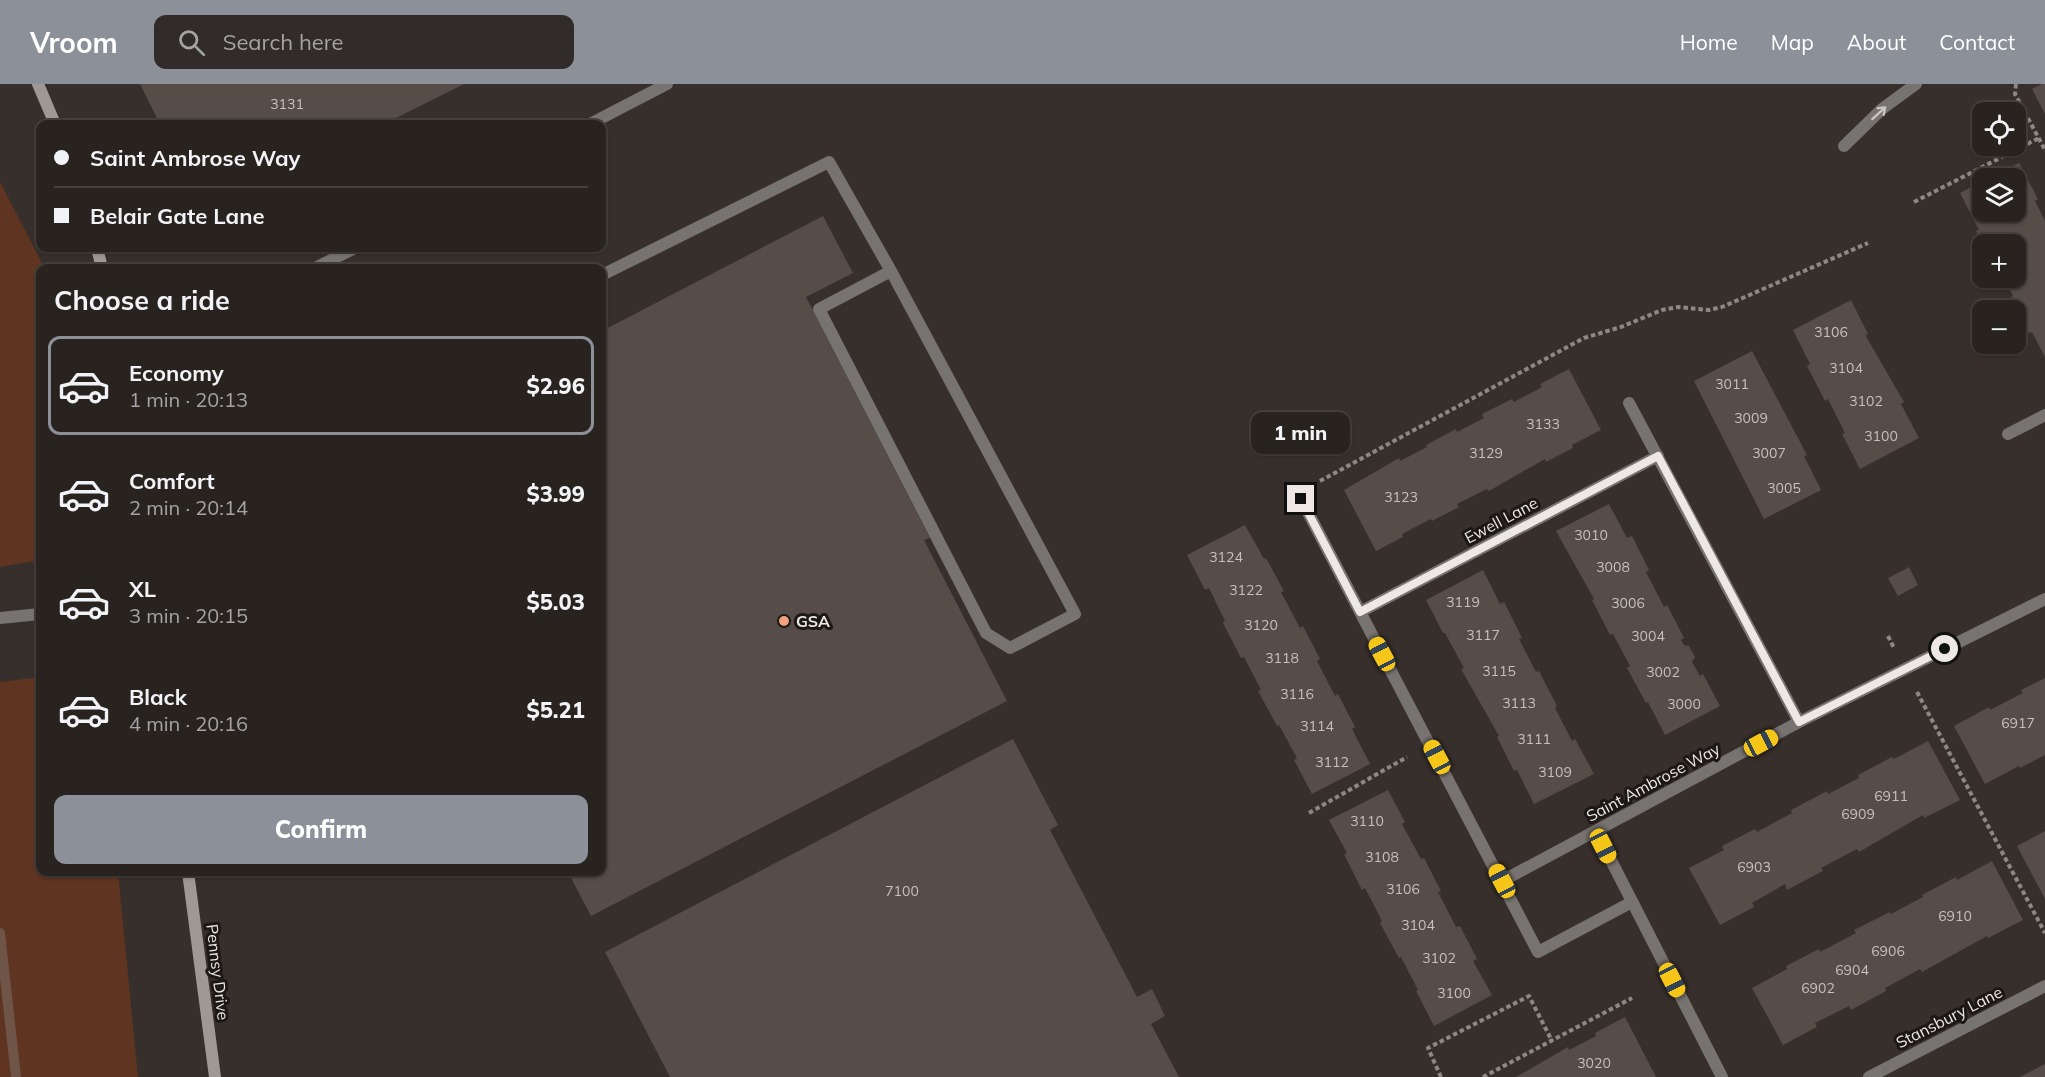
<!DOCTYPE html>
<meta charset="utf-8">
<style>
:root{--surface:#292320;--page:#312b29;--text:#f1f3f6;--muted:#a5a4a5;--line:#45403e;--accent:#8c9099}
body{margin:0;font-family:Mulish,sans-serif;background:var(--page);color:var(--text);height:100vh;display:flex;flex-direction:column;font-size:22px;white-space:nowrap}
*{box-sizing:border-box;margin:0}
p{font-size:20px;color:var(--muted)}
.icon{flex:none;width:33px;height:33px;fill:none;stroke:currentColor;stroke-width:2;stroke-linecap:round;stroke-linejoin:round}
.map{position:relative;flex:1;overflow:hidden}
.sheet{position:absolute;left:36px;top:180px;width:570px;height:612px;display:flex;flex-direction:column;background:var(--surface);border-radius:12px;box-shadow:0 2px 4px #0004,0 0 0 2px var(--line)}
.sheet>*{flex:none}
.guide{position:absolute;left:36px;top:36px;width:570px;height:132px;border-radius:12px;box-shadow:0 2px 4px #0004,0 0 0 2px var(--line);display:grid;align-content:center;height:132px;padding:0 18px;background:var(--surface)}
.buttons{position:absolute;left:1972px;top:18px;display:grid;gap:12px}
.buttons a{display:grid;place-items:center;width:54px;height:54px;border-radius:12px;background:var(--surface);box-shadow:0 2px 4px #0004,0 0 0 2px var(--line);font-size:30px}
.end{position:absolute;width:27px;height:27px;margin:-14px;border:8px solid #ede7e5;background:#111;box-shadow:0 0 0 3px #111}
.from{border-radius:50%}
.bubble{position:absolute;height:42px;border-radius:12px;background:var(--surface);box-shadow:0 2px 4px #0004,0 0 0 2px var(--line);font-size:20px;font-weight:800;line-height:42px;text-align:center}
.car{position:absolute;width:18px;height:36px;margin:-18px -9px;border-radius:8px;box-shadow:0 0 4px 2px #0007;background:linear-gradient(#f5c518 24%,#345 0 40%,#f5c518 0 76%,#345 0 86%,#f5c518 0)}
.guide b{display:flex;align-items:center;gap:21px;height:57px;font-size:22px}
.guide b+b{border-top:2px solid var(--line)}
.guide i{width:15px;height:15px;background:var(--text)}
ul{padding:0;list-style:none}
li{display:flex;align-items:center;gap:18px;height:99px;margin:0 12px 9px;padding:0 6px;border:3px solid transparent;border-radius:12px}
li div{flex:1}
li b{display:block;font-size:22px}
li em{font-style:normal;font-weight:800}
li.on{border-color:var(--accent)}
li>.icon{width:54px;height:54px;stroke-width:1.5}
h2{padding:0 18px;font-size:27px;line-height:72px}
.primary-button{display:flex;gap:12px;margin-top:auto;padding:12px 18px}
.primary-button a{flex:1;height:69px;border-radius:12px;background:var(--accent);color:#fff;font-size:24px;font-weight:800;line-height:69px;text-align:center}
header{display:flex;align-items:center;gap:36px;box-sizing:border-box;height:84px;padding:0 30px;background:var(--accent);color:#fff}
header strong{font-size:28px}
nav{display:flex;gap:33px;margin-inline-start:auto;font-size:21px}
.search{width:420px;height:54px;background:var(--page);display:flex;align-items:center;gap:15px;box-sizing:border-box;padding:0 21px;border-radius:12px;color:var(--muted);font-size:22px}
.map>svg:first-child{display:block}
</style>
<header>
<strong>Vroom</strong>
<div class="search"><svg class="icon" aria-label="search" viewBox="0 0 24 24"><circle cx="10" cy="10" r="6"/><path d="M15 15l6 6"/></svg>Search here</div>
<nav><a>Home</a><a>Map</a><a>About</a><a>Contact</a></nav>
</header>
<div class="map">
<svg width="2045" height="993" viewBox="0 0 2045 993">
<rect width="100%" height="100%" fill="#372f2b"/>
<!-- green -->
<path fill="#5f3420" d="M0,98L42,179L43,184H40V476L0,483Z
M40,593V788H118L138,993H0V598Z"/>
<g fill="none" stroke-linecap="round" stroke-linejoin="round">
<!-- stream -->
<path stroke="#6f5448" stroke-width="10" d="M0,849L16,993"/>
</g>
<!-- building -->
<path fill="#564d49" d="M140,0H464L384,40H160Z
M2042,0H2045V30L2032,5Z
M2019,79L2038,115L2035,117L2045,137V273L2032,248L2029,249L2011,213L2013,212L2004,194H2016V160H1983L1976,147L1979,146L1960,109L1983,97V128H2016V94H1989Z
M823,132L853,189L806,213L930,454L924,456L1007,617L591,832L568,788H602V247Z
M1851,216L1868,250L1866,251L1867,254L1904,318L1901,320L1919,354L1860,385L1842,350L1845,349L1828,315L1825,317L1807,282L1810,280L1793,246Z
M1752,267L1807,371L1804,372L1821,406L1764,435L1694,297Z
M1569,285L1601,346L1572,361L1573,364L1546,378L1545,375L1489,407L1487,405L1457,420L1459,423L1432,437L1431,435L1402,450L1403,453L1376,467L1344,406L1399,374L1400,377L1427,363L1426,361L1456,345L1457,348L1484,334L1482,330L1512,315L1514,318L1542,303L1540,300Z
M1609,420L1627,454L1632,452L1649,486L1646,488L1664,523L1667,521L1684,554L1681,556L1684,561L1689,562L1695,573L1692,578L1700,592L1703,590L1720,622L1665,651L1648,618L1646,619L1627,584L1630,582L1613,550L1610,551L1592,516L1594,515L1556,447Z
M1245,441L1264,475L1266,474L1284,507L1281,508L1300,544L1303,542L1320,575L1317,577L1335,612L1338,610L1355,643L1352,645L1370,680L1312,710L1294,676L1297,674L1279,641L1277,642L1258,607L1261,606L1244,573L1241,574L1223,539L1225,537L1209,504L1205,506L1187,471Z
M1909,483L1918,501L1898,512L1888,494Z
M1483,486L1500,520L1504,518L1522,554L1519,555L1536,588L1539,587L1557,622L1555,624L1572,657L1575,655L1594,690L1534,720L1517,686L1514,687L1497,653L1499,652L1461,585L1464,584L1445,549H1443L1426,516Z
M2045,594V671L2020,684L2019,682L1985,700L1954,642L1989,623L1990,626L2023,609L2021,606Z
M1013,655L1058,741L1050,746L1137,913L1152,905L1165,932L1151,940L1179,993H670L605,868Z
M1928,657L1960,716L1924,734L1923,731L1859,768L1857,765L1821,784L1823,787L1787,806L1785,800L1752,819L1754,823L1720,841L1689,784L1724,766L1722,762L1755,745L1757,748L1792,729L1791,726L1827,707L1828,710L1859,694L1858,691L1892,673L1894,675Z
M1388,706L1405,738L1402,740L1421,775L1424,774L1441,807L1438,808L1456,843L1460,842L1477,875L1473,877L1492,911L1434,942L1416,907L1418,906L1401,873L1399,874L1380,839L1382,837L1365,804L1362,806L1344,770L1347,769L1329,736Z
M2045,747V815L2017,762Z
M1992,777L2023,836L1988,854L1987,852L1922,888L1920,885L1885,904L1886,907L1851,926L1849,922L1815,939L1817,943L1783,961L1752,904L1787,885L1786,882L1819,865L1820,868L1856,849L1854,846L1890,828L1891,830L1923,813L1922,811L1956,793L1957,796Z
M1625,933L1656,993H1516L1568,963L1569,966L1596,952L1595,949Z
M2045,980V993H2020Z"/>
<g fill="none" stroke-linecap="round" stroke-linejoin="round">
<!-- path -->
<path stroke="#8e8784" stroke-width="4" stroke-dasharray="4.5 3" stroke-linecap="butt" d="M2016,0L2015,10L2045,66
M1914,118L2039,54
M1320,397L1584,254L1621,243L1662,226L1678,223L1709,226L1722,223L1868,159
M1888,552L1894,564
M1917,608L2045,849
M1309,729L1407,673
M1441,993L1428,964L1529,912L1552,957
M1483,993L1632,914"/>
<!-- lane -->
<path stroke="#777371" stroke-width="12" d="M590,40L667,0
M315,184L355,164
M602,191L829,78L891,187L1075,530L1010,564L986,549L819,225L891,187
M0,534L40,530"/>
<!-- street -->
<path stroke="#777371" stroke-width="12" d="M1844,62L1882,25L1916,0
M1629,319L1799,638
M2008,350L2045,331
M1301,415L1538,868L1632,818
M1360,528L1658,372
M1596,747L1722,993
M1502,797L1799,638L2045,515
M1869,993L2045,902"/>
<!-- secondary -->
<path stroke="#9f9895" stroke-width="12" d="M38,0L55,40
M97,164L102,184
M188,788L215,993"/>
</g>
<!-- one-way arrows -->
<defs><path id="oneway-shaft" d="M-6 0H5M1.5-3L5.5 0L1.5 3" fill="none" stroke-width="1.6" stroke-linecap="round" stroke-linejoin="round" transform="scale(1.5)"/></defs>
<use stroke="#cac4c2" href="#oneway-shaft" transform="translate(1879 29) rotate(-42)"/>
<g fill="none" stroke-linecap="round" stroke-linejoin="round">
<!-- route -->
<path stroke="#ede7e5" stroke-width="8" d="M1301,415L1360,528L1658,372L1799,638L1945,565"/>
</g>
<!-- markers -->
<circle fill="#f1a17d" stroke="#1c1816" stroke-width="2" cx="784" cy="537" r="6"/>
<g text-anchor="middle" stroke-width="6" stroke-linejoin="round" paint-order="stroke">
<!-- number labels -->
<g font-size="14" fill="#c7c0be">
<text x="287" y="25">3131</text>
<text x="1831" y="253">3106</text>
<text x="1846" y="289">3104</text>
<text x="1732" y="305">3011</text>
<text x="1866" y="322">3102</text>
<text x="1751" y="339">3009</text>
<text x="1543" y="345">3133</text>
<text x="1881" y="357">3100</text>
<text x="1486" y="374">3129</text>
<text x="1769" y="374">3007</text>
<text x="1784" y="409">3005</text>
<text x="1401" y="418">3123</text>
<text x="1591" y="456">3010</text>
<text x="1226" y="478">3124</text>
<text x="1613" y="488">3008</text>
<text x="1246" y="511">3122</text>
<text x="1463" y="523">3119</text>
<text x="1628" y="524">3006</text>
<text x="1261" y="546">3120</text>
<text x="1483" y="556">3117</text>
<text x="1648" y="557">3004</text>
<text x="1282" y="579">3118</text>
<text x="1499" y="592">3115</text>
<text x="1663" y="593">3002</text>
<text x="1297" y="615">3116</text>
<text x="1519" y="624">3113</text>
<text x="1684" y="625">3000</text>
<text x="2018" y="644">6917</text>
<text x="1317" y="647">3114</text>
<text x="1534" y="660">3111</text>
<text x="1332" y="683">3112</text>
<text x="1555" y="693">3109</text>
<text x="1891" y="717">6911</text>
<text x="1858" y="735">6909</text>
<text x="1367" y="742">3110</text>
<text x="1382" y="778">3108</text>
<text x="1754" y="788">6903</text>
<text x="1403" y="810">3106</text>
<text x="902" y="812">7100</text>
<text x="1955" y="837">6910</text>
<text x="1418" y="846">3104</text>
<text x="1888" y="872">6906</text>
<text x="1439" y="879">3102</text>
<text x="1852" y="891">6904</text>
<text x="1818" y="909">6902</text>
<text x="1454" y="914">3100</text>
<text x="1594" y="984">3020</text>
</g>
<!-- street labels -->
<g font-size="16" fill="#ede7e5" stroke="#1c1816">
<text transform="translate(1501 436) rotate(-28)" y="6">Ewell Lane</text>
<text transform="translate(1653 698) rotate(-28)" y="6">Saint Ambrose Way</text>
<text transform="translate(218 888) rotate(83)" y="6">Pennsy Drive</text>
<text transform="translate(1949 933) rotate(-27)" y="6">Stansbury Lane</text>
</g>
<!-- poi labels -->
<g font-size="16" font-weight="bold" fill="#ede7e5" stroke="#1c1816" text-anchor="start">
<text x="796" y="543">GSA</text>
</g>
</g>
</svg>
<div class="buttons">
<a><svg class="icon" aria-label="locate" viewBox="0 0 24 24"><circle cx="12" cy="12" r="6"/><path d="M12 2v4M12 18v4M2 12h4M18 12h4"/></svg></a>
<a><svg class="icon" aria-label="layers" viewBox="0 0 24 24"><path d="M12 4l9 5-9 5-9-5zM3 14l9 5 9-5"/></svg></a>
<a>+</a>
<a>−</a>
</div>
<i class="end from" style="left:1945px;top:565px"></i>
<i class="end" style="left:1301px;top:415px"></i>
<div class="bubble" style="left:1251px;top:328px;width:99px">1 min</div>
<i class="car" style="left:1382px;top:570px;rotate:332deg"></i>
<i class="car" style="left:1761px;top:659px;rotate:62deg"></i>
<i class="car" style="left:1437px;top:673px;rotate:332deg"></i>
<i class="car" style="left:1603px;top:762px;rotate:153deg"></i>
<i class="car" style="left:1502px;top:797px;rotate:332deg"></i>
<i class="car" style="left:1672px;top:896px;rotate:153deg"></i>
<div class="guide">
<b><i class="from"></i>Saint Ambrose Way</b>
<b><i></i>Belair Gate Lane</b>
</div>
<section class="sheet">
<h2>Choose a ride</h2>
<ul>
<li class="on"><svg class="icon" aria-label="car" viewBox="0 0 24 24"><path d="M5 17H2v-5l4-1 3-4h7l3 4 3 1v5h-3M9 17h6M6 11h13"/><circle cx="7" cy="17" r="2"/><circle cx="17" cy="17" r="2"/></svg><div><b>Economy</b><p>1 min · 20:13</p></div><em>$2.96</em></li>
<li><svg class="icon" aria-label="car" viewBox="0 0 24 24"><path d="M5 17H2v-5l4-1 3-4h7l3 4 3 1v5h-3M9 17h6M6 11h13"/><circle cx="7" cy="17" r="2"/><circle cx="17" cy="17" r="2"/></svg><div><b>Comfort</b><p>2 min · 20:14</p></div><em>$3.99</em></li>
<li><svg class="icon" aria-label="car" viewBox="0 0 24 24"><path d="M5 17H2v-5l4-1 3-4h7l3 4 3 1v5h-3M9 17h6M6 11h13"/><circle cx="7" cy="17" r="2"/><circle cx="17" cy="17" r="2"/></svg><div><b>XL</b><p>3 min · 20:15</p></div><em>$5.03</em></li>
<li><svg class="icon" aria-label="car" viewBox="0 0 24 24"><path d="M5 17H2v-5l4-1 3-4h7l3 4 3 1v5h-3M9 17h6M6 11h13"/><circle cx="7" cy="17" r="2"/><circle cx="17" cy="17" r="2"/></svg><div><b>Black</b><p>4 min · 20:16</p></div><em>$5.21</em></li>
</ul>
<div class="primary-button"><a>Confirm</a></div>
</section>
</div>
